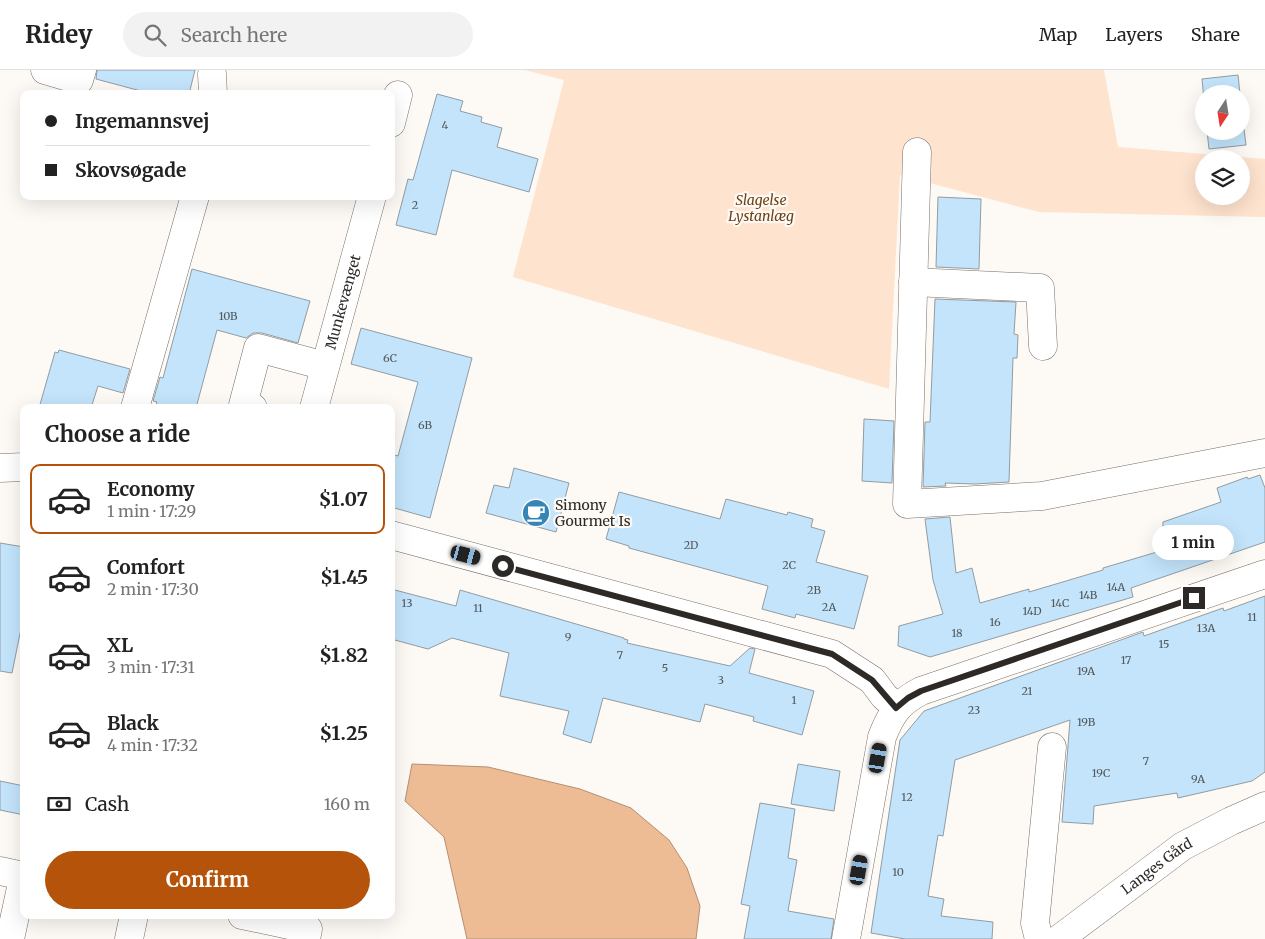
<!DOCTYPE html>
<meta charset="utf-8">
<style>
:root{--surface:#fff;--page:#f2f2f2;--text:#222;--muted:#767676;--line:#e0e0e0;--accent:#b45309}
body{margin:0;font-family:Merriweather,serif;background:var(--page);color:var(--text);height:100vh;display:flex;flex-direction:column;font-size:19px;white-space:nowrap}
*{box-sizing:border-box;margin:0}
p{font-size:16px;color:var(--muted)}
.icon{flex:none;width:28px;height:28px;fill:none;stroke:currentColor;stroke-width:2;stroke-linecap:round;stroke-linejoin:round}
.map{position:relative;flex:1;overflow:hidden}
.sheet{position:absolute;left:20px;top:334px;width:375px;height:515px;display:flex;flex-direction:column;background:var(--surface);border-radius:10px;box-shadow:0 5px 20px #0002}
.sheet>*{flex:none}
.guide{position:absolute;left:20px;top:20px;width:375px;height:110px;border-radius:10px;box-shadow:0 5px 20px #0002;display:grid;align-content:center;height:110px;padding:0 25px;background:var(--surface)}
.needle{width:32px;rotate:192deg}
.buttons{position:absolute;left:1195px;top:15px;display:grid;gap:10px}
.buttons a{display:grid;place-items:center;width:55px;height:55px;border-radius:50%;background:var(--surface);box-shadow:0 5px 20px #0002;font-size:25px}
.end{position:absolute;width:22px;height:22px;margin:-11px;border:6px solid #2d2926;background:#fff;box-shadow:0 0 0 2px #fff}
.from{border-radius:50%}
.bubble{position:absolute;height:35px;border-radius:18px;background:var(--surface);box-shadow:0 5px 20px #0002;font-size:16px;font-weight:700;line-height:35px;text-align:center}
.car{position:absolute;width:15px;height:30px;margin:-15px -8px;border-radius:6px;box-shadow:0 0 4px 1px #0007;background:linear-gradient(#222 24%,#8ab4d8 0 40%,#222 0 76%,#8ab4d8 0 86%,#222 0)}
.guide b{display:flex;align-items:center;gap:18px;height:48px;font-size:19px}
.guide b+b{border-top:1px solid var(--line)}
.guide i{width:12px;height:12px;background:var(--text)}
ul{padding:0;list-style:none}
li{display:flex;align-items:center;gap:15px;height:70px;margin:0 10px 8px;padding:0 15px;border:2px solid transparent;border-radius:10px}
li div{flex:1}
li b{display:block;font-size:19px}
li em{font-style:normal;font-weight:700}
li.active{border-color:var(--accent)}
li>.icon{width:45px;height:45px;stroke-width:1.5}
h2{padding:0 25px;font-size:22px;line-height:60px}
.pay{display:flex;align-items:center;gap:12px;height:55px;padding:0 25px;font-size:19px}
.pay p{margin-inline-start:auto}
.cta{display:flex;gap:10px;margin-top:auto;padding:10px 25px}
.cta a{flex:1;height:58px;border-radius:30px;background:var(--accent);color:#fff;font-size:20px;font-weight:700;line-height:58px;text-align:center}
header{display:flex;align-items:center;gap:30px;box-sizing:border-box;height:70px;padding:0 25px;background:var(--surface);border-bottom:1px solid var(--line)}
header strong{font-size:24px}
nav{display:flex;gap:28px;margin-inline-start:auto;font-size:18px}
.search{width:350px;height:45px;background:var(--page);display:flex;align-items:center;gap:12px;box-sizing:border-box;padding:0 18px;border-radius:28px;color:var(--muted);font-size:19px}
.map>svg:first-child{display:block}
</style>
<header>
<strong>Ridey</strong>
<div class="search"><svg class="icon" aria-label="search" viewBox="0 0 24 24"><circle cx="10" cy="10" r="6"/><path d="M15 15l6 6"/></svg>Search here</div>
<nav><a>Map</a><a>Layers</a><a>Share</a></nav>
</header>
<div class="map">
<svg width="1265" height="869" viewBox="0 0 1265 869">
<rect width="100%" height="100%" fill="#fdf9f5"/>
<!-- green -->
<path fill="#fee3ce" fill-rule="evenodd" d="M525,0H1104L1118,77L1265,89V147L1039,142L900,105L889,319L513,207L564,10ZM1204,89H1241V126H1204Z"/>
<!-- water -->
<path fill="#eebc94" stroke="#b49073" d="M412,694L488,697L580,719L631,738L669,770L687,798L700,836L696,869H467L444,767L405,731Z"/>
<!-- building -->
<path fill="#c3e4fb" stroke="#919ca3" d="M97,0H195L189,24H152L96,9Z
M1238,5L1240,24H1204V30L1202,9Z
M437,24L463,31L460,41L482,47L481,52L502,58L497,77L538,89L529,122L452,100L436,165L396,155L408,109L413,110Z
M1241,35L1246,75L1209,79L1207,61H1241Z
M938,127L981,129L979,199L936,197Z
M192,199L310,231L298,273L262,263H253L246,268L217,260L196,338H155L157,332L153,331L160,307L163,308Z
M935,229L1016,232L1014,264L1018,265L1017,288H1013L1009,412L975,414L945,413L946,416L923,417L925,352H930Z
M361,258L472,288L430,448L391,437V384L398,386L418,312L351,294Z
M59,280L130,299L123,323L98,316L91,338H39L55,282L58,283Z
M864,349L894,351L892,413L862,411Z
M514,398L569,413L556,462L486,443L494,415L509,418Z
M1260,405L1265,418V472L1131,518L1133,527L930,587L898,576L899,556L943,544L933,510L925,449L950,447L956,503L972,498L980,533L1029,519V522L1103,500V498L1167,479V477H1162L1163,452L1221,432L1217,418L1247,407L1248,409Z
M619,422L720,449L726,429L787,445L788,442L813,449L811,457L825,461L816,492L868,506L854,559L796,544L795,548L762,539L768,516L629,478V476L606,469Z
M0,473L24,477V544L12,603L0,601Z
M391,519L456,536L460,520L624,568V569L628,570L627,573L730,596L750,578L755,579L749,603L814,621L802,665L753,651L754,647L705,634L700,652L603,628L591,673L563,664L569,641L500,626L509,583L452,568L428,579L391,569Z
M1265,526V702L1252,711L1178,728L1177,723L1094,736L1093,754L1062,752L1070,650L955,690L943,766L938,765L928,826L944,829L941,846L993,852L992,869H905L871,863L900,670L924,641L1143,562L1144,566L1223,538L1224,541Z
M798,694L840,701L834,741L791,734Z
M0,711L24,716V745L0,740Z
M760,733L795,739L788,788L797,790L788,841L834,849L831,869H744L750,836L741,834Z"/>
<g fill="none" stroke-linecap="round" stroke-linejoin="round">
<defs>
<g id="minor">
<path d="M45,0L79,10L82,0"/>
<path d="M212,4L213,24"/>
<path d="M391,53L398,25"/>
<path d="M917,82L907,434L1042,426L1265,383"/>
<path d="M913,212L1040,218L1043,276"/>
<path d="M135,338L195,126"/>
<path d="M253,338L243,335L258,278L325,296"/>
<path id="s1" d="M314,338L372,126"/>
<path d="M0,398L24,397"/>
<path d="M391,465L832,584L872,610L884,626L897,638"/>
<path d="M0,801L23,806"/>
<path d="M242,845L308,859L306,869"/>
<path d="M10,869L24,804"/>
<path d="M129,869L134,845"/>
<path d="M846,869L882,667C891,644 898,633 921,621L1265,504"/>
<path d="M1039,869L1035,853L1052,677"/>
<path id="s2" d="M1059,869L1183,776L1231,751L1265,736"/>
</g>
</defs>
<!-- minor casing -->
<use href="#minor" stroke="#796f68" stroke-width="29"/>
<!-- minor -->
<use href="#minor" stroke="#fff" stroke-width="28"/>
</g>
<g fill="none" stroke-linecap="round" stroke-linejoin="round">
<!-- route -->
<path stroke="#2d2926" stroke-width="6" d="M503,496L832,584L872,610L896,638L908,628L921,621L1194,528"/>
</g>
<!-- icons -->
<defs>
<symbol id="cafe-disc" viewBox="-11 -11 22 22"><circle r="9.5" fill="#3585b7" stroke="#fdf9f5"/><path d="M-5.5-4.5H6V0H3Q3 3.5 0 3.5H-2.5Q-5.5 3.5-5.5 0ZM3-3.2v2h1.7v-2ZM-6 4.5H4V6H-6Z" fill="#fff"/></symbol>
</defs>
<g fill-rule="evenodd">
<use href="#cafe-disc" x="520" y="427" width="32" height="32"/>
</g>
<g text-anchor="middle" stroke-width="4.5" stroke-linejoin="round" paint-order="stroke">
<!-- number labels -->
<g font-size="11" fill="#52585b">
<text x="445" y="59">4</text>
<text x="415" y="139">2</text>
<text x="228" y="250">10B</text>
<text x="390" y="292">6C</text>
<text x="425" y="359">6B</text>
<text x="691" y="479">2D</text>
<text x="789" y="499">2C</text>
<text x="1116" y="521">14A</text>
<text x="814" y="524">2B</text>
<text x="1088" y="529">14B</text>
<text x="407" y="537">13</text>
<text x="1060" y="537">14C</text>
<text x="829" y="541">2A</text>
<text x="478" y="542">11</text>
<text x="1032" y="545">14D</text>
<text x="1252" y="551">11</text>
<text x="995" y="556">16</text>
<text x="1206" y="562">13A</text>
<text x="957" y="567">18</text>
<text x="568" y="571">9</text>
<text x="1164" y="578">15</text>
<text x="620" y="589">7</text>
<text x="1126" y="594">17</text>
<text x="665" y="602">5</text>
<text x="1086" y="605">19A</text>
<text x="721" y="614">3</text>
<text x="1027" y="625">21</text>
<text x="794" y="634">1</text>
<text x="974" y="644">23</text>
<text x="1086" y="656">19B</text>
<text x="1146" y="695">7</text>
<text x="1101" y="707">19C</text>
<text x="1198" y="713">9A</text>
<text x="907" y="731">12</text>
<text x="898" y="806">10</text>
</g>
<!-- park labels -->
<g font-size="14" font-style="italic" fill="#6f4013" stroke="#fdf9f5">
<text x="761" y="135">Slagelse<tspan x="761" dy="16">Lystanlæg</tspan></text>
</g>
<!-- street labels -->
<g font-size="14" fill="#2d2926" stroke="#fdf9f5">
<text dy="5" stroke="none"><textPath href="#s1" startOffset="110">Munkevænget</textPath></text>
<text dy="5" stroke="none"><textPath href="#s2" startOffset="122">Langes Gård</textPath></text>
</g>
<!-- poi labels -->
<g font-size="14" fill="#2d2926" stroke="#fdf9f5" text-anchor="start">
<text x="555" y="440">Simony<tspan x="555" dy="16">Gourmet Is</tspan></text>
</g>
</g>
</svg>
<div class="buttons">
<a><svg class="needle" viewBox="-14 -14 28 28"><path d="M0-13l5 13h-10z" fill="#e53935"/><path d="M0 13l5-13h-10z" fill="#767676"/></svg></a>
<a><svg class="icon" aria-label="layers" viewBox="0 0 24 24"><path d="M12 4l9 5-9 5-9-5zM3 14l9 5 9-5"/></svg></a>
</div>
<i class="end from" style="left:503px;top:496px"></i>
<i class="end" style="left:1194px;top:528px"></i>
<div class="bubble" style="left:1152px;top:455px;width:82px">1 min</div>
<i class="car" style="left:466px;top:485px;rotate:105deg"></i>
<i class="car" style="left:878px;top:688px;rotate:10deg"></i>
<i class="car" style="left:859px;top:800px;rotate:10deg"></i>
<div class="guide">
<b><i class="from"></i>Ingemannsvej</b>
<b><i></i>Skovsøgade</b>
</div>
<section class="sheet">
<h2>Choose a ride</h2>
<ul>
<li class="active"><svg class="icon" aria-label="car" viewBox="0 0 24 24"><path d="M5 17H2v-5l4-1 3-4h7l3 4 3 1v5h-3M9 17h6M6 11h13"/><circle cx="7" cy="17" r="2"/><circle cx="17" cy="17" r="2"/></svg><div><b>Economy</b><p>1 min · 17:29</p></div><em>$1.07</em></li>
<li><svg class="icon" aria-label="car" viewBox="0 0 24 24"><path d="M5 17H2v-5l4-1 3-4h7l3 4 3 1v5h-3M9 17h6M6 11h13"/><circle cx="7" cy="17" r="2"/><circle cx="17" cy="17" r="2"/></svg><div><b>Comfort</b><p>2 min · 17:30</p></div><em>$1.45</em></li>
<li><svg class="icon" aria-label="car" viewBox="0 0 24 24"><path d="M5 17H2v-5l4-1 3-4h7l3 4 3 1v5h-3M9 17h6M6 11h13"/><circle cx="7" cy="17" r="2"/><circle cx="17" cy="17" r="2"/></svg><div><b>XL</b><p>3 min · 17:31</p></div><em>$1.82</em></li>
<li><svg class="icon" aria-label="car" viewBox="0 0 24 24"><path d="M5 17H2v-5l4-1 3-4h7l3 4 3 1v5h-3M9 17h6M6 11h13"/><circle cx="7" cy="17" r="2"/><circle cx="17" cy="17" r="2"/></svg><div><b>Black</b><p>4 min · 17:32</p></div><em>$1.25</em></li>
</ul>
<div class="pay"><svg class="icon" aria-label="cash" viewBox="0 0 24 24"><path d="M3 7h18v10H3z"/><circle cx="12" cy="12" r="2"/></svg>Cash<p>160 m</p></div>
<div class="cta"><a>Confirm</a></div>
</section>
</div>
